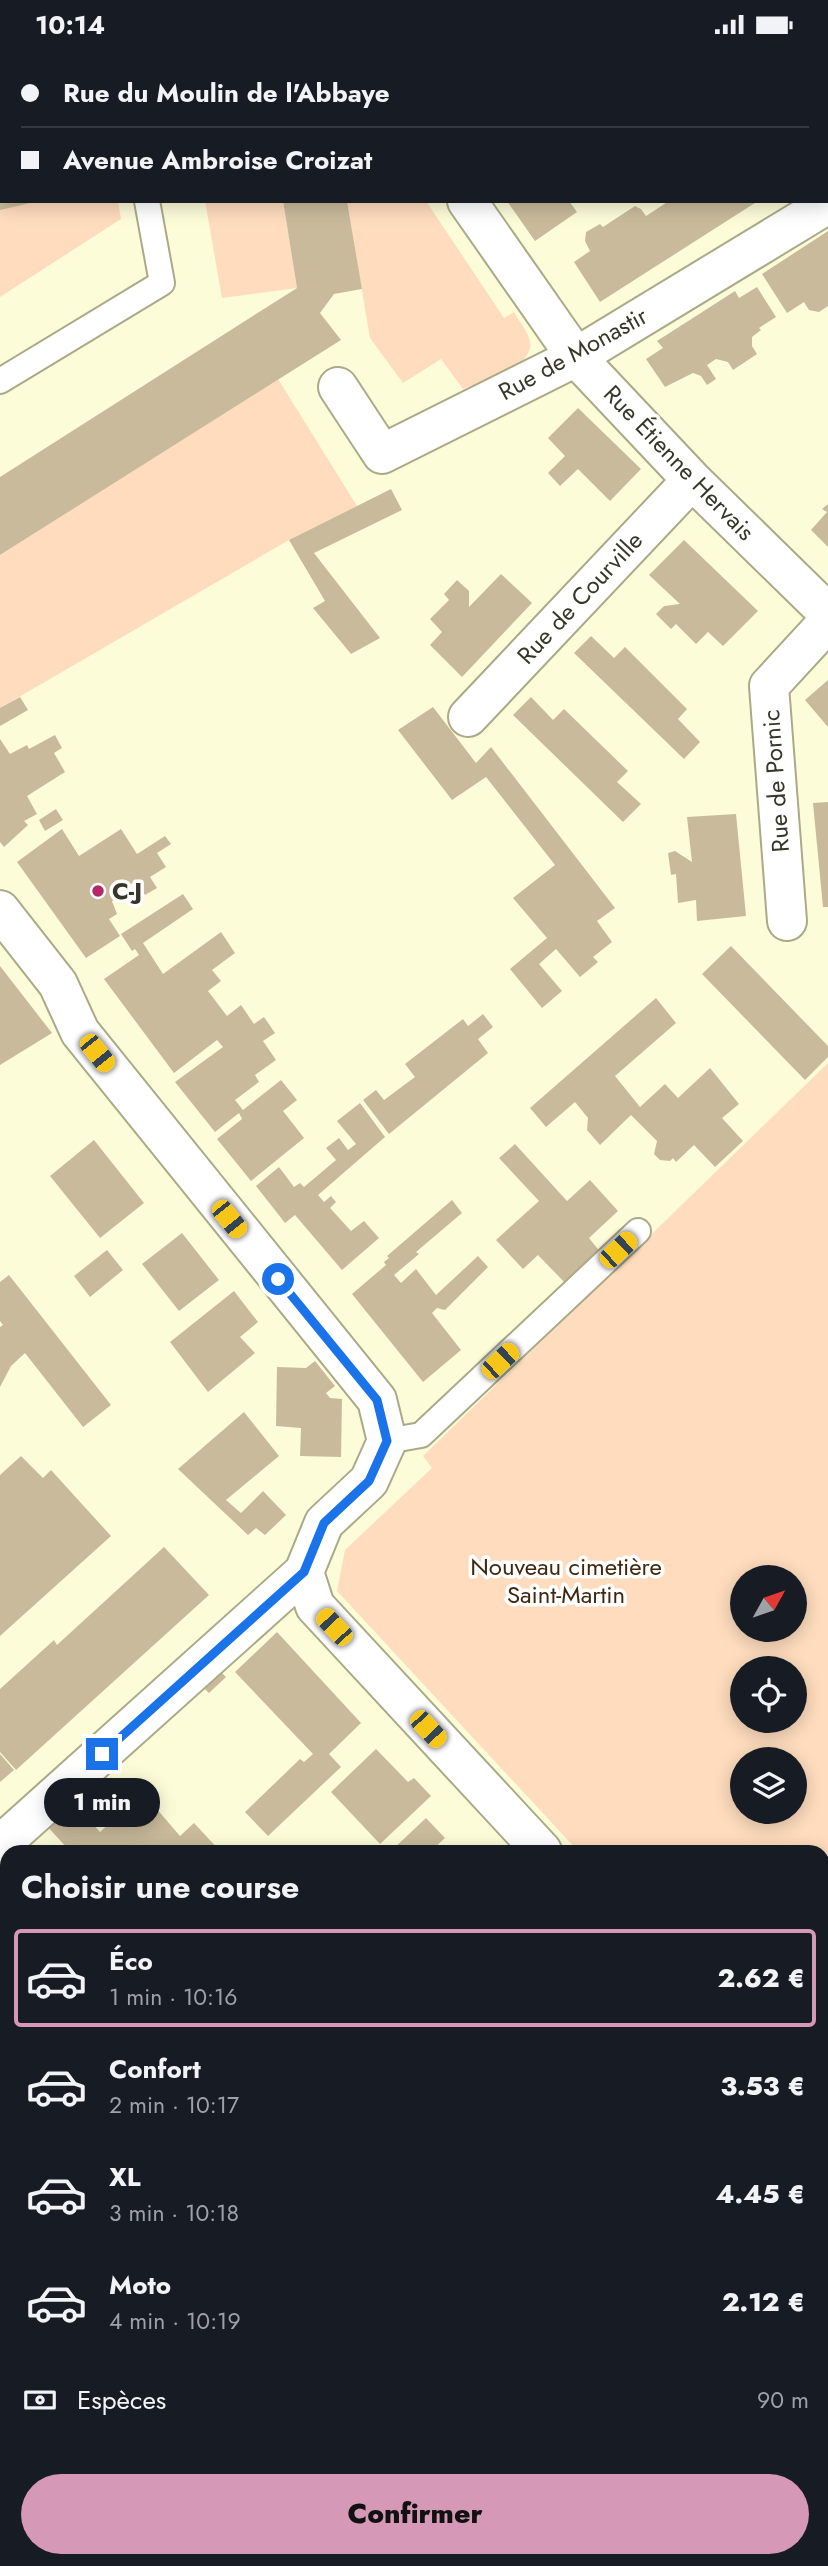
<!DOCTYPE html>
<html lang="fr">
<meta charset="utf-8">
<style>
:root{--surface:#171b24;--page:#20242c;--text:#f1f3f6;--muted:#9ea1a6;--line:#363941;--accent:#d598b6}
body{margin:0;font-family:Jost,sans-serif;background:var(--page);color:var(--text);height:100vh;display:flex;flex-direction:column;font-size:26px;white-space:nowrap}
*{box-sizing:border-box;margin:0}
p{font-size:23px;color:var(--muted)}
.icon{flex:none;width:38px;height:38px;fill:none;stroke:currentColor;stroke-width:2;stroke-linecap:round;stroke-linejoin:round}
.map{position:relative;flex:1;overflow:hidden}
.drawer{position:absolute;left:0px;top:1796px;width:830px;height:723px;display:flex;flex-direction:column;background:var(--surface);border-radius:21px 21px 0 0;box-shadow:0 4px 18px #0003}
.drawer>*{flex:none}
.banner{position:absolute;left:0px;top:0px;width:830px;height:154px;box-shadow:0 4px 18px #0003;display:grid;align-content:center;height:154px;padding:0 21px;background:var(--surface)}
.needle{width:46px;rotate:50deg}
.fabs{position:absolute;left:730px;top:1516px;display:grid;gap:14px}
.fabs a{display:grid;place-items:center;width:77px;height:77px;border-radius:50%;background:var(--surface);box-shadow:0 4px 18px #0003;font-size:35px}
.end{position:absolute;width:32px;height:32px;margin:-16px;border:9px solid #1a73e8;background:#fff;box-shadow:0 0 0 4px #fff}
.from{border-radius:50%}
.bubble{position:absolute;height:49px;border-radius:24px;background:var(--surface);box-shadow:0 4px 18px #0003;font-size:23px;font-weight:800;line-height:49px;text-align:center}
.car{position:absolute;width:21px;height:42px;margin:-21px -10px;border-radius:9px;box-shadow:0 0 5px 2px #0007;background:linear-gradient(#f5c518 24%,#345 0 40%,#f5c518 0 76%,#345 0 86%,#f5c518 0)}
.banner b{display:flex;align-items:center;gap:24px;height:66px;font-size:26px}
.banner b+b{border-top:2px solid var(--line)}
.banner i{width:18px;height:18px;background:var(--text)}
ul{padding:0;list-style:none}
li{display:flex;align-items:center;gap:21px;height:98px;margin:0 14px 10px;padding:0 7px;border:4px solid transparent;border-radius:7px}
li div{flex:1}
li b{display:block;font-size:26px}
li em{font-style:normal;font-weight:800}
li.on{border-color:var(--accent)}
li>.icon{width:63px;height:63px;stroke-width:1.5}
h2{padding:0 21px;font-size:32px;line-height:84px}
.pay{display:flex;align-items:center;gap:18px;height:77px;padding:0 21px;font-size:26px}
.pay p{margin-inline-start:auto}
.button{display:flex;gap:14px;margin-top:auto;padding:14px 21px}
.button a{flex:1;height:80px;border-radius:42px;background:var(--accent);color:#111;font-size:28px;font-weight:800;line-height:80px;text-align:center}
.status{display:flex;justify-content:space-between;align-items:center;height:49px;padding:0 35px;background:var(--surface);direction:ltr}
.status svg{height:19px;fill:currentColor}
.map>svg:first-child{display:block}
</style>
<div class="status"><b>10:14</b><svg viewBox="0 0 49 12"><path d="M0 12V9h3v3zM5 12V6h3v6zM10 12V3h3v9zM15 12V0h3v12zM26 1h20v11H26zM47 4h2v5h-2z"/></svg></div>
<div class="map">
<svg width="828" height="2517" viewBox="0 0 828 2517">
<rect width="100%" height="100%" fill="#fcfcd9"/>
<!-- green -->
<path fill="#fedcbd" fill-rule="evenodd" d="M41,152H118L121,170L0,248V160Z
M205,152H283L297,239L222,249Z
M347,152H426L504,269L514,263C519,272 528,283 530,292C535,319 482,332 463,340L441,310L403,334L370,289Z
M278,330L357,457L289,491L0,659V506Z
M828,1014V1969L823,1973L822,1802H578L337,1542L345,1501L432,1419L423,1407ZM742,1528H794V1580H742ZM742,1619H794V1671H742ZM742,1710H794V1762H742Z"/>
<!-- forest -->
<path fill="#fabd82" d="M7,1830V1905H0V1835Z"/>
<!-- building -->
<path fill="#c9ba9b" d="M0,152H35V153L0,161Z
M283,152H347L362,240L334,245L320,264L341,291L0,506V428L297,239Z
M507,152H569L577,163L535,192Z
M669,152H758L600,253L574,213L590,202L585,192L586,183L600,175L603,178L635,157L641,160L646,167Z
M828,182V257L819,263L809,261L804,253L787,264L762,225Z
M757,238L776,268L759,279L761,281L752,288V297L757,305L733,321L728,313L716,310L707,316L716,330L707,336L701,327L693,324L665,338L646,310L663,299L657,292L735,242L739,249Z
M578,359L641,420L610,452L578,420L560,437L548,424L565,407L548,389Z
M391,440L402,461L314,504L380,589L351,605L313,559L325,552L289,491Z
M828,455V498L811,481L827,463L822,460Z
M684,491L758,562L723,597L708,583L696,595L676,575L671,580L656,565L664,557L680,555L649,526Z
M501,525L532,554L462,628L430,596L442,583L430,570L449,551L444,545L457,531L469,542V558Z
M591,587L614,609L625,598L687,660L678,670L700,693L684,710L574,604Z
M828,631V678L805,651Z
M20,648L28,661L0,677V659Z
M531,648L553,671L564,660L628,722L617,733L641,755L623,773L513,666Z
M433,658L476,714L491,698L615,859L597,872L612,893L593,908L598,913L580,928L556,900L539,915L562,942L542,959L510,920L547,889L513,849L555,816L486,728L452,751L398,681Z
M55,686L62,699L54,704L65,723L27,747L37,765L24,772L28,776L4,798L0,793V690L10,705L27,696L29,700Z
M828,753V858H823L813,754Z
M56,760L63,771L45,782L39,771Z
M736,765L746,867L697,872L696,851L678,854L676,825L671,826L668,804L675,802L692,813L687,768Z
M62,780L79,807L121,780L137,805L165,787L171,795L157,804L166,818L150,828L157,839L145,846L136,832L116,844L118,848L112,852L117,865L109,870L120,887L86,909L17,813Z
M183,845L193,860L143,894L163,925L221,883L235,904L212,921L221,932L208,942L227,967L241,956L254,975L264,968L275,984L263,992L276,1011L255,1026L259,1033L235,1051L243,1061L281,1031L297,1051L283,1062L304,1089L251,1132L217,1090L242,1070L239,1064L215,1083L175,1033L223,998L217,991L174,1024L104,930L139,906L135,900L132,902L121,885Z
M731,897L828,997V1008L805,1031L702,925Z
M0,917L52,984L0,1016Z
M656,949L676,974L615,1027L640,1058L665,1035L678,1049L710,1019L739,1055L722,1069L743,1092L715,1118L694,1096L676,1113L673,1109L670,1112L660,1111L654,1105L657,1092L631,1066L600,1096L587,1081L588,1069L575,1053L546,1078L530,1059Z
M483,965L493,978L478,990L488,1004L389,1085L363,1051L376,1041L384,1051L415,1028L405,1015L463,970L468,977Z
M360,1054L385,1088L318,1146L324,1153L331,1147L336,1153L330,1159L351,1182L364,1172L379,1189L342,1221L295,1166L285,1174L256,1137L279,1118L294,1138L300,1134L304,1138L336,1111L326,1099L339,1089L348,1101L356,1095L337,1072Z
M94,1091L144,1154L100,1189L50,1127Z
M515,1095L567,1152L590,1131L618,1162L589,1189L601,1204L567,1236L538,1206L523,1220L496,1191L539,1152L499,1109Z
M452,1151L462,1164L416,1203L419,1205L394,1226L401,1234L416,1220L436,1246L478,1207L488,1218L445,1261L437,1259L432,1264L461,1301L423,1333L352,1245L386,1216L384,1213L389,1209L387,1207Z
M182,1184L219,1231L179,1262L142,1215Z
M107,1201L123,1221L90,1248L74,1227Z
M9,1226L111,1356L83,1378L25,1304L11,1317L0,1338V1278L3,1276L0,1272V1233Z
M234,1242L258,1273L240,1288L255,1304L208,1343L170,1293Z
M315,1312L335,1337L326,1344L330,1349L342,1350L341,1408L300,1407L301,1379L276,1377L277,1318L306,1319Z
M244,1363L279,1407L226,1451L241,1464L263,1442L286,1466L265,1486L256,1479L248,1486L178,1420Z
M21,1407L43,1429L51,1421L111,1487L0,1587V1426Z
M164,1498L209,1546L16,1721L0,1703V1640L54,1591L57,1596Z
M277,1583L361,1674L329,1705L341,1718L268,1787L245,1763L300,1710L304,1713L313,1705L235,1623Z
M217,1619L226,1628L209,1644L199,1635Z
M376,1700L408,1733L414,1729L431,1747L380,1795L331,1743Z
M0,1705L14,1721L0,1733Z
M143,1744L180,1787L194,1774L220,1802H90L84,1797L78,1802H70L44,1774L71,1750L100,1783Z
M426,1769L445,1789L431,1802H391Z
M822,2043L828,2049V2137L822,2141Z
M0,2236L7,2243V2302L0,2295Z
M828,2341V2455L822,2449V2346Z
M0,2465L7,2472V2500L0,2492Z
M99,2511H149L153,2517H92Z
M258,2511H342L344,2514L347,2511H408L414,2517H251Z
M708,2511H781L786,2517H713Z"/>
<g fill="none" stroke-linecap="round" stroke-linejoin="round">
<defs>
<path id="service" d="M120,0L121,2
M0,332L162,234L147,152
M387,1392L421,1386L638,1182"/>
<path id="minor" d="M361,0L362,2
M467,152L576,308L692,431L828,564
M338,338L382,405L576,308L828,155
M468,668L692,431
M0,861L58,935L80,983L377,1351L387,1392L369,1432L324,1474L304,1523L315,1557L542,1802
M787,872L769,637L828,573
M0,1796L304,1523
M822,2017L828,2013
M0,2158L7,2166
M818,2511L823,2517
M213,2517L220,2511"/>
</defs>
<!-- service casing -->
<use href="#service" stroke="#aaaa89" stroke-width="28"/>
<!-- minor casing -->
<use href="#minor" stroke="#aaaa89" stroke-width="42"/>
<!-- service -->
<use href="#service" stroke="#fff" stroke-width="24"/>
<!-- minor -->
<use href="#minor" stroke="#fff" stroke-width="38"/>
</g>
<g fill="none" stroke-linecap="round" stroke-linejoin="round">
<!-- route -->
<path stroke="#1a73e8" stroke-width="9" d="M102,1705L304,1523L324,1474L369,1432L387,1392L377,1351L278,1230"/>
</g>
<!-- markers -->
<circle fill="#b32967" stroke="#fff" stroke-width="2.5" cx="98" cy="842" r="7"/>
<g text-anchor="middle" stroke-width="7" stroke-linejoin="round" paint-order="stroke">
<!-- street labels -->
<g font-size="24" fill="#373729" stroke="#fff">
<text transform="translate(573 305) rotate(-29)" y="8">Rue de Monastir</text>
<text transform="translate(679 414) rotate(46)" y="8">Rue Étienne Hervais</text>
<text transform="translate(580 549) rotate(-47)" y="8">Rue de Courville</text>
<text transform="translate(776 732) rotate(-94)" y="8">Rue de Pornic</text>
</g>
<!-- poi labels -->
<g font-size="24" font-weight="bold" fill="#373729" stroke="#fff" text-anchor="start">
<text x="112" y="850">C-J</text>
</g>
<!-- park labels -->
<g font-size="24" fill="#40280e" stroke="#fff">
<text x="566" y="1526">Nouveau cimetière<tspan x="566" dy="28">Saint-Martin</tspan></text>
</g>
</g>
</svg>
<div class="fabs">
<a><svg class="needle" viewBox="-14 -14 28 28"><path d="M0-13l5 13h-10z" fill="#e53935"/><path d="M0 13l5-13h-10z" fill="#9ea1a6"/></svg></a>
<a><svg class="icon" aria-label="locate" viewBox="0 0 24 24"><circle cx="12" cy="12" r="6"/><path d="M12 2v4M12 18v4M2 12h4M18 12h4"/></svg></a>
<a><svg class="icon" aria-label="layers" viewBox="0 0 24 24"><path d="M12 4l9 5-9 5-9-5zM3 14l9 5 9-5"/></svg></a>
</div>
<i class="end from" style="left:278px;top:1230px"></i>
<i class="end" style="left:102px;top:1705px"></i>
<div class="bubble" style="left:44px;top:1729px;width:116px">1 min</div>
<i class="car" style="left:97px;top:1004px;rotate:141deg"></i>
<i class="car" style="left:229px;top:1170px;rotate:141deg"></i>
<i class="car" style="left:618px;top:1201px;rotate:47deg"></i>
<i class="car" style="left:500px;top:1312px;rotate:47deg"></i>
<i class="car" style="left:334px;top:1578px;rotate:317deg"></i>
<i class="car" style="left:428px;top:1680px;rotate:137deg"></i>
<div class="banner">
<b><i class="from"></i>Rue du Moulin de l'Abbaye</b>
<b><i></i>Avenue Ambroise Croizat</b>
</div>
<section class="drawer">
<h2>Choisir une course</h2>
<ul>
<li class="on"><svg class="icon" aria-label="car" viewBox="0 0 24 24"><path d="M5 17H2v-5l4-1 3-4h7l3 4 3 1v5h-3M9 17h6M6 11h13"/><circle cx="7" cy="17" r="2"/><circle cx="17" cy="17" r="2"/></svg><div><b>Éco</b><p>1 min · 10:16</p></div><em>2.62 €</em></li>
<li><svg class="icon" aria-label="car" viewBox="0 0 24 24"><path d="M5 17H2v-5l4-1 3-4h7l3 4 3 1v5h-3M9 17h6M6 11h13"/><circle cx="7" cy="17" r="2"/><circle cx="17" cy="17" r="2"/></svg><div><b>Confort</b><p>2 min · 10:17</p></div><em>3.53 €</em></li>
<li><svg class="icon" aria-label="car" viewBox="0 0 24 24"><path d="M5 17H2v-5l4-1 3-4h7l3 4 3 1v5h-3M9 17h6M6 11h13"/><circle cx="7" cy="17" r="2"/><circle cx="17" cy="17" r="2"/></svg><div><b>XL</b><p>3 min · 10:18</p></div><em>4.45 €</em></li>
<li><svg class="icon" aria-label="car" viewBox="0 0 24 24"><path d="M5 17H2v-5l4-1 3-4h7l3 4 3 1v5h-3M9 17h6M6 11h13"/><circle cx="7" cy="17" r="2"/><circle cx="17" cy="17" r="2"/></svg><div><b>Moto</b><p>4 min · 10:19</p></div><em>2.12 €</em></li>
</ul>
<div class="pay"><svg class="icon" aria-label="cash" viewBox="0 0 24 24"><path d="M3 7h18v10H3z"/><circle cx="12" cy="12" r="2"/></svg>Espèces<p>90 m</p></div>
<div class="button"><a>Confirmer</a></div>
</section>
</div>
